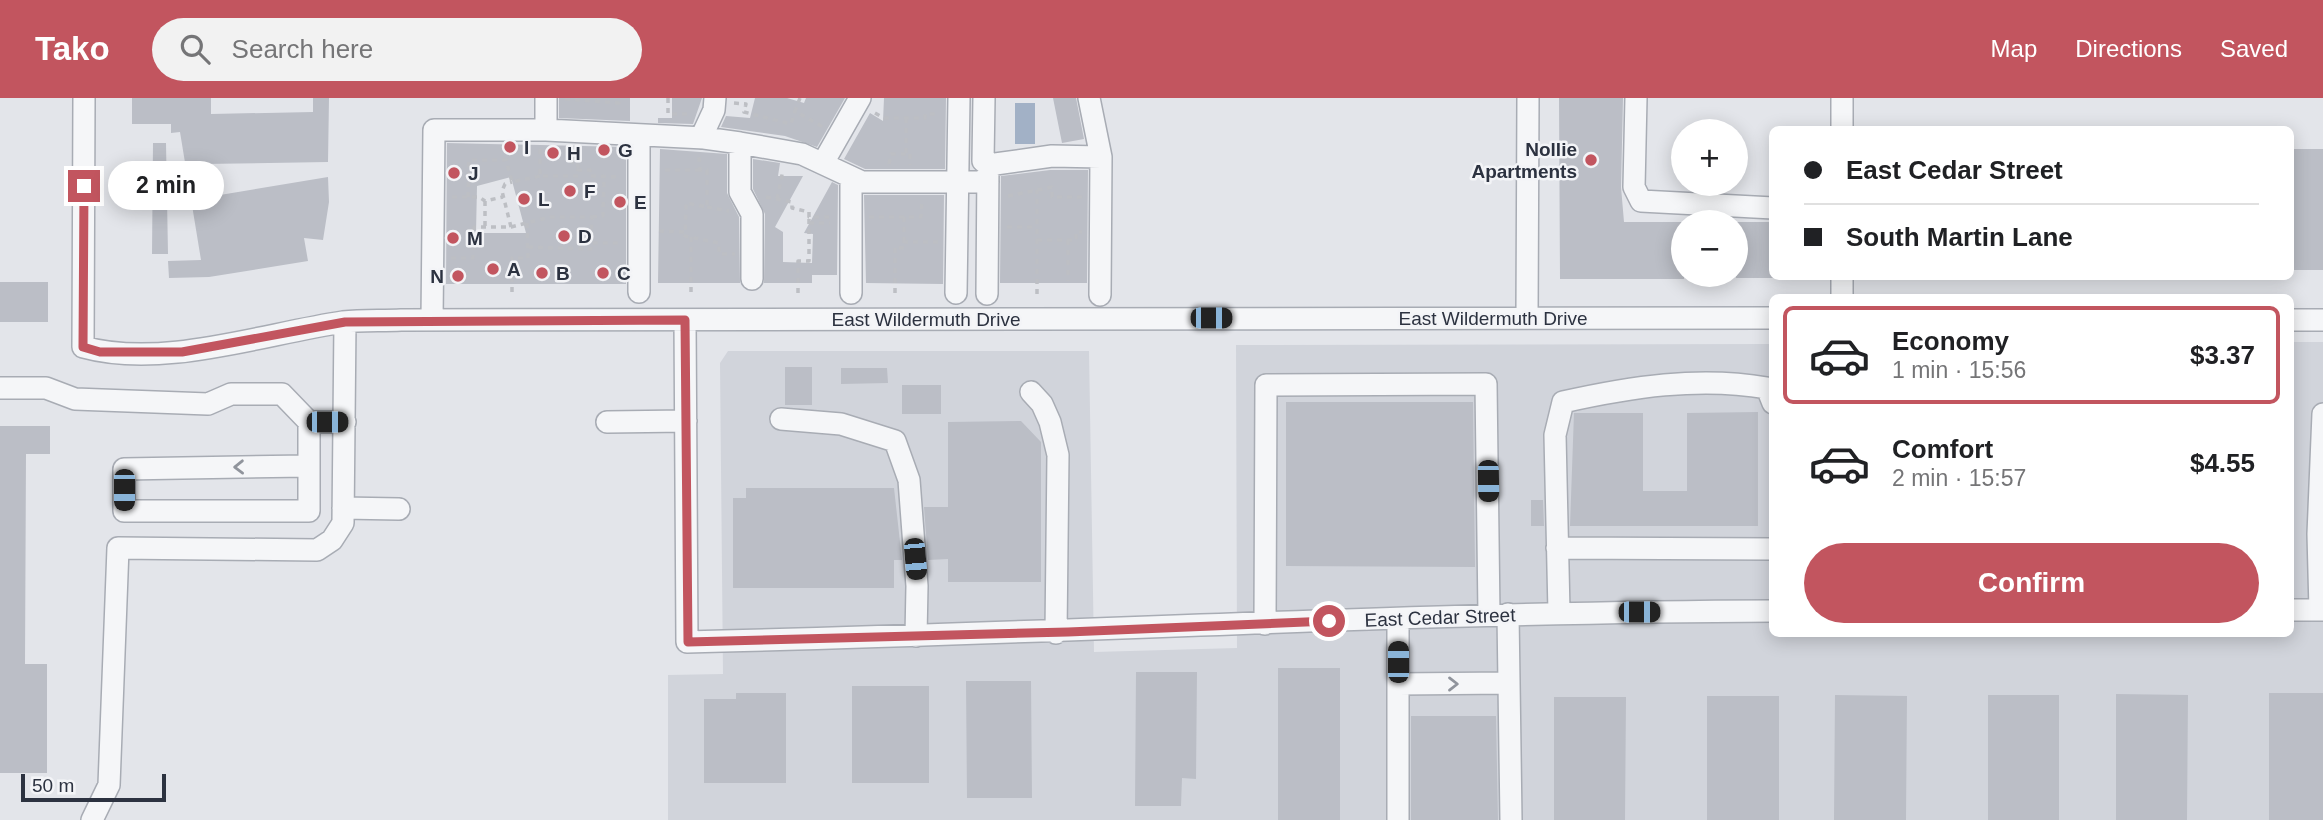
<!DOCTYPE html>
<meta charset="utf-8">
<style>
:root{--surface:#fff;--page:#f2f2f2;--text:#202124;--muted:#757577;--line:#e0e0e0;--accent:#c2555f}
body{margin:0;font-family:Helvetica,sans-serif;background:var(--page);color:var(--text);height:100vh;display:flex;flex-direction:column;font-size:26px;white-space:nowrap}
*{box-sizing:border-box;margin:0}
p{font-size:23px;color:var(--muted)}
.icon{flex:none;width:38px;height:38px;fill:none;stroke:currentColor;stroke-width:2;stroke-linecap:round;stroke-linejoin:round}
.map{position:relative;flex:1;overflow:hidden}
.panel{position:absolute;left:1769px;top:196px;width:525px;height:343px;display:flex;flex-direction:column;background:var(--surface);border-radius:10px;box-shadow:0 4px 18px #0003}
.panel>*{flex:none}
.hud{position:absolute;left:1769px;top:28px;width:525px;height:154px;border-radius:10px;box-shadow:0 4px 18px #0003;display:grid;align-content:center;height:154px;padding:0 35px;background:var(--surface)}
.fabs{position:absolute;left:1671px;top:21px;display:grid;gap:14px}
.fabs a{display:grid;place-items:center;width:77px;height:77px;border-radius:50%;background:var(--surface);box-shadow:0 4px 18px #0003;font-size:35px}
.scale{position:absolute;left:21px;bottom:18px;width:145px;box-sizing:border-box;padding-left:7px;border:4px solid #2c3240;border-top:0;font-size:19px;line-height:24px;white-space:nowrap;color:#2c3240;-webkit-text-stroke:5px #f3f4f7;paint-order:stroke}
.end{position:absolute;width:32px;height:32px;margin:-16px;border:9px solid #c2555f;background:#fff;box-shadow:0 0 0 4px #fff}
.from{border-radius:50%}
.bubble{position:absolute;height:49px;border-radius:24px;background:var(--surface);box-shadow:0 4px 18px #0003;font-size:23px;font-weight:600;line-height:49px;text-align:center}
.car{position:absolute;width:21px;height:42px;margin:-21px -10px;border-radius:9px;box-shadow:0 0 5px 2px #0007;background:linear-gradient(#222 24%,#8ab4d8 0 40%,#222 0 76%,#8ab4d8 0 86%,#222 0)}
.hud b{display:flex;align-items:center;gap:24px;height:66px;font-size:26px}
.hud b+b{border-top:2px solid var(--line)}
.hud i{width:18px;height:18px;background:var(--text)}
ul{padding:12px 0 0;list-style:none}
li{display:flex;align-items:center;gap:21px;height:98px;margin:0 14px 10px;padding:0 21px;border:4px solid transparent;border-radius:10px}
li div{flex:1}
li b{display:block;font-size:26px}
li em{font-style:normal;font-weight:600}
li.selected{border-color:var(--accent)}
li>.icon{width:63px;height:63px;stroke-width:1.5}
.cta{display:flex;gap:14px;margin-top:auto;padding:14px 35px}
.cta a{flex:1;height:80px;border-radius:42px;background:var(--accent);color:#fff;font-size:28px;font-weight:600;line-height:80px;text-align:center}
header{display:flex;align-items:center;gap:42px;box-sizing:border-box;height:98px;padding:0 35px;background:var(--accent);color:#fff}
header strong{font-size:33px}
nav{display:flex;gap:38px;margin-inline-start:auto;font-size:24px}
.search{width:490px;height:63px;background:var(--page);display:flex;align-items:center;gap:18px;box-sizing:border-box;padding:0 24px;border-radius:38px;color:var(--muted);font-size:26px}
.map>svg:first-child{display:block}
</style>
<header>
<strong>Tako</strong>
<div class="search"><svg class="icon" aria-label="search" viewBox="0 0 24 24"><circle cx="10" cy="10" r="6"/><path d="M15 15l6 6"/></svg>Search here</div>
<nav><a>Map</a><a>Directions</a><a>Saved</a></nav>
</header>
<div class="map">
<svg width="2323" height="722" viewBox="0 0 2323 722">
<rect width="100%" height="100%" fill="#e3e5ea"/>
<!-- built -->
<path fill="#d1d4db" d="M2291,244H2323V722H668V577L723,576L720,265L728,253H1089L1094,554L1237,550L1236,247L1773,246V536H2291Z"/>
<!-- water -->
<path fill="#a2b1c6" d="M1015,5H1035V46H1015Z"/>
<!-- building -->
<path fill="#bbbec6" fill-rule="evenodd" d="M132,0H211V16L313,14V0H329L328,64L202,66V100L328,79L329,104L323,142L304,140L308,163L209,179L169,180L168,163L201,162L180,34L171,35V26H132Z
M559,0H630V23L559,20Z
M672,0H702L693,26L658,25V20H672Z
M755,0H787L804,5L806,0H845L817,49L785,38L721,29L726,18L750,20Z
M884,0H946L945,71H865L844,61L870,15L883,23Z
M1053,0H1076L1084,41L1062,45Z
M1559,0H1623L1621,89L1624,124H1684V181H1560Z
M153,45H166L168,156H152Z
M447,45L626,49V186H446ZM511,79L526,135H476L477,88Z
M660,51L727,56V95L739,119L740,185H658Z
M2291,51H2323V172H2291Z
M753,61L780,65L778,78H803L775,129L783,134V164L812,165L813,136L804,135L832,84L838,87L837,177H812V185H764L765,116L753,91Z
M1050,72H1088L1087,185H1000L1001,78Z
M864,97H944L943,186L866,185Z
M1736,124H1773V180H1736Z
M0,184H48V224H0Z
M785,269H812V307H785Z
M841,270H887L888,285L841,286Z
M902,287H941V316H902Z
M1286,304H1473L1475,469L1286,468Z
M1758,314V428H1570L1574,315H1643V393H1687V315Z
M1021,323L1041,344V484H948V461L928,462L924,409H948V324Z
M0,328H50V356H26L25,566H47V675H0Z
M746,390H894L902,462H894V490H733V400H746Z
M1531,402H1543L1544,428H1531Z
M1278,570H1340V722H1278Z
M1136,574H1197L1196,681L1182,680L1181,708H1135Z
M966,583H1031L1032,700H967Z
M852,588H929V685H852Z
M736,595H786V685H704V601H736Z
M2269,595H2323V722H2269Z
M2116,596L2188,597L2187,722H2116Z
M1835,597L1907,598L1906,722H1834Z
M1988,597H2059V722H1988Z
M1707,598H1779V722H1707Z
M1554,599H1626L1625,722H1554Z
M1411,618H1496L1498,722H1411Z"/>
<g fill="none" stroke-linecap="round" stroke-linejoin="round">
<defs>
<path id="minor" d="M84,0L83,249C163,271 262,236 343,224C362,222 382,223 401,222L1773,220
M984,0L983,63L988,67L987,196
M1089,0L1101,59L1100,197
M1636,0L1634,89L1641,103L1773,110
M1842,0V32
M546,32L704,40L740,45L802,56L862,84H988
M639,37V194
M701,40L714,12L715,0
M740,45V94L752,116V181
M823,65L860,0
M988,67L1052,58L1101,59
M851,195V79
M956,195L959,0
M1842,200V178
M1527,219L1528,0
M432,222L434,32H546V0
M685,222L687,544C1049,536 1411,514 1773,513
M2291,222H2323
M0,290H46L75,301L208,306L231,296H282L309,324H345
M1031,294L1042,306L1050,324L1058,357L1056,535
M781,321L841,326L895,343L909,382L917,488L916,538
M607,324L686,323
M307,368L124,371V413H309V324
M343,410L399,411
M1557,450L1773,451
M2291,512H2323
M2320,512L2318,436L2323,316
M1559,514L1555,337L1563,304C1630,289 1699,278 1767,290L1773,305
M1508,516L1511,722
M1265,526L1266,287L1486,286L1489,517
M1398,586L1509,585
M92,722L109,687L118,450L317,452L332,442L343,425L345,224
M1398,722V521"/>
</defs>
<!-- minor casing -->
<use href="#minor" stroke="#a8acb4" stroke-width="24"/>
<!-- path -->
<path stroke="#bdbfc4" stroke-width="3.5" stroke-dasharray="5 5" stroke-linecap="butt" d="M668,0V16H691
M800,0L795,13L823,29
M565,1L619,5L620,0
M734,5L746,6L744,14L791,26L795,13
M875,15L884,20H925V16H939
M906,20V56H910V67
M540,51V78H578V72H590V78L620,79
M573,51L572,67H578V72
M699,59L700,72H707V109L686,105L685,138L719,145V156H735
M889,66L891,56H906
M665,72H700
M1008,98L1052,89V99H1083
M452,99H479L485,103L503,99
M468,99L469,62H506L512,84L540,78
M766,99L792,104V110L809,114V119H833
M777,101L783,72
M485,103V129
M707,109L729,113
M592,119L603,118L604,79
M869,119H921L922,102
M904,119V144
M809,125H830
M511,129L550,119H592L591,145H621
M1007,129H1037
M659,133L685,134
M691,139V195
M1037,142H1076V134H1082
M1068,142V183
M528,149L591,151V145
M451,160H473L474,129H511L502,93L505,86L512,84
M512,194V160H528L527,125
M798,195V163H809V119
M895,195V149L904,150V144H940
M1037,196V92"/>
<!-- minor -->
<use href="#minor" stroke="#f5f6f8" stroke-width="21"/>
</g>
<!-- one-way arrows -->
<defs><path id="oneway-chevron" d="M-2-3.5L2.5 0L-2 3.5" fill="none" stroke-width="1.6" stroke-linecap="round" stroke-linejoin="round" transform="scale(1.75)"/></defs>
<g stroke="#90949c">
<use href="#oneway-chevron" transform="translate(239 369) rotate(179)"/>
<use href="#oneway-chevron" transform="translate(1453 586)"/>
</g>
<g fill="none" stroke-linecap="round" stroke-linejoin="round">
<!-- route -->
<path stroke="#c2555f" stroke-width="9" d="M84,88L83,249L100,254H182L345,224L685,222L688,544L1068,534L1329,523"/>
</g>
<!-- markers -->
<g fill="#c2555f" stroke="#f3f4f7" stroke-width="2.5">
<circle cx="510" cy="49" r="7"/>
<circle cx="604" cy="52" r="7"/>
<circle cx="553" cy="55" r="7"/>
<circle cx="1591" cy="62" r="7"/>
<circle cx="454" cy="75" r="7"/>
<circle cx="570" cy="93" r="7"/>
<circle cx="524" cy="101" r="7"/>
<circle cx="620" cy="104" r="7"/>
<circle cx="564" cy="138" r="7"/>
<circle cx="453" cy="140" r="7"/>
<circle cx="493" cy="171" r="7"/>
<circle cx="542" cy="175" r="7"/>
<circle cx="603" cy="175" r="7"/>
<circle cx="458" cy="178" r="7"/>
</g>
<g text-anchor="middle" stroke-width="5" stroke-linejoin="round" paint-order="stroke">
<!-- poi labels -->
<g font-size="19" font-weight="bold" fill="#2c3240" stroke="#f3f4f7" text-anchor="start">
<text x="524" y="56">I</text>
<text x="1577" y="58" text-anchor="end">Nollie<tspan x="1577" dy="22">Apartments</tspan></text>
<text x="618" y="59">G</text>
<text x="567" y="62">H</text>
<text x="468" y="82">J</text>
<text x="584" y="100">F</text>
<text x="538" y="108">L</text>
<text x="634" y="111">E</text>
<text x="578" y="145">D</text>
<text x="467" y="147">M</text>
<text x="507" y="178">A</text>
<text x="556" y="182">B</text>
<text x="617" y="182">C</text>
<text x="444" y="185" text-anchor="end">N</text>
</g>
<!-- street labels -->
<g font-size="19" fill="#2c3240" stroke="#f3f4f7">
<text x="1493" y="227">East Wildermuth Drive</text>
<text x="926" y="228">East Wildermuth Drive</text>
<text transform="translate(1440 519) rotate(-2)" y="7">East Cedar Street</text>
</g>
</g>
</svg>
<div class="fabs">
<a>+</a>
<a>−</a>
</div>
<div class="scale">50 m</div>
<i class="end from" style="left:1329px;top:523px"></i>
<i class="end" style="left:84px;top:88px"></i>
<div class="bubble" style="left:108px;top:63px;width:116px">2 min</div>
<i class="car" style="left:1211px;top:220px;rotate:90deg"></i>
<i class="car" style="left:327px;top:324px;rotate:90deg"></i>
<i class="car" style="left:1488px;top:383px;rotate:179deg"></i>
<i class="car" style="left:124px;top:392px;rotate:180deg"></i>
<i class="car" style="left:915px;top:461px;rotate:175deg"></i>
<i class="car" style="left:1639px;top:514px;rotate:90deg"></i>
<i class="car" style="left:1398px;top:564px;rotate:0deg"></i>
<div class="hud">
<b><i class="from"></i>East Cedar Street</b>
<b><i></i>South Martin Lane</b>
</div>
<section class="panel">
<ul>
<li class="selected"><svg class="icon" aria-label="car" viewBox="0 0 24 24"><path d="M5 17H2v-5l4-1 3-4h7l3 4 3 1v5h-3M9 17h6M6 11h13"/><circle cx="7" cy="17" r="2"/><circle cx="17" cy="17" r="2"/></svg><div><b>Economy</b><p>1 min · 15:56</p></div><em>$3.37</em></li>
<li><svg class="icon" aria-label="car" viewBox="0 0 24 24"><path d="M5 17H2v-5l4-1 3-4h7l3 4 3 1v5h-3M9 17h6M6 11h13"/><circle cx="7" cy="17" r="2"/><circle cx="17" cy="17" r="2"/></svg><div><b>Comfort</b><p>2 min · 15:57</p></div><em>$4.55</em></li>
</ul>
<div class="cta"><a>Confirm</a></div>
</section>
</div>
